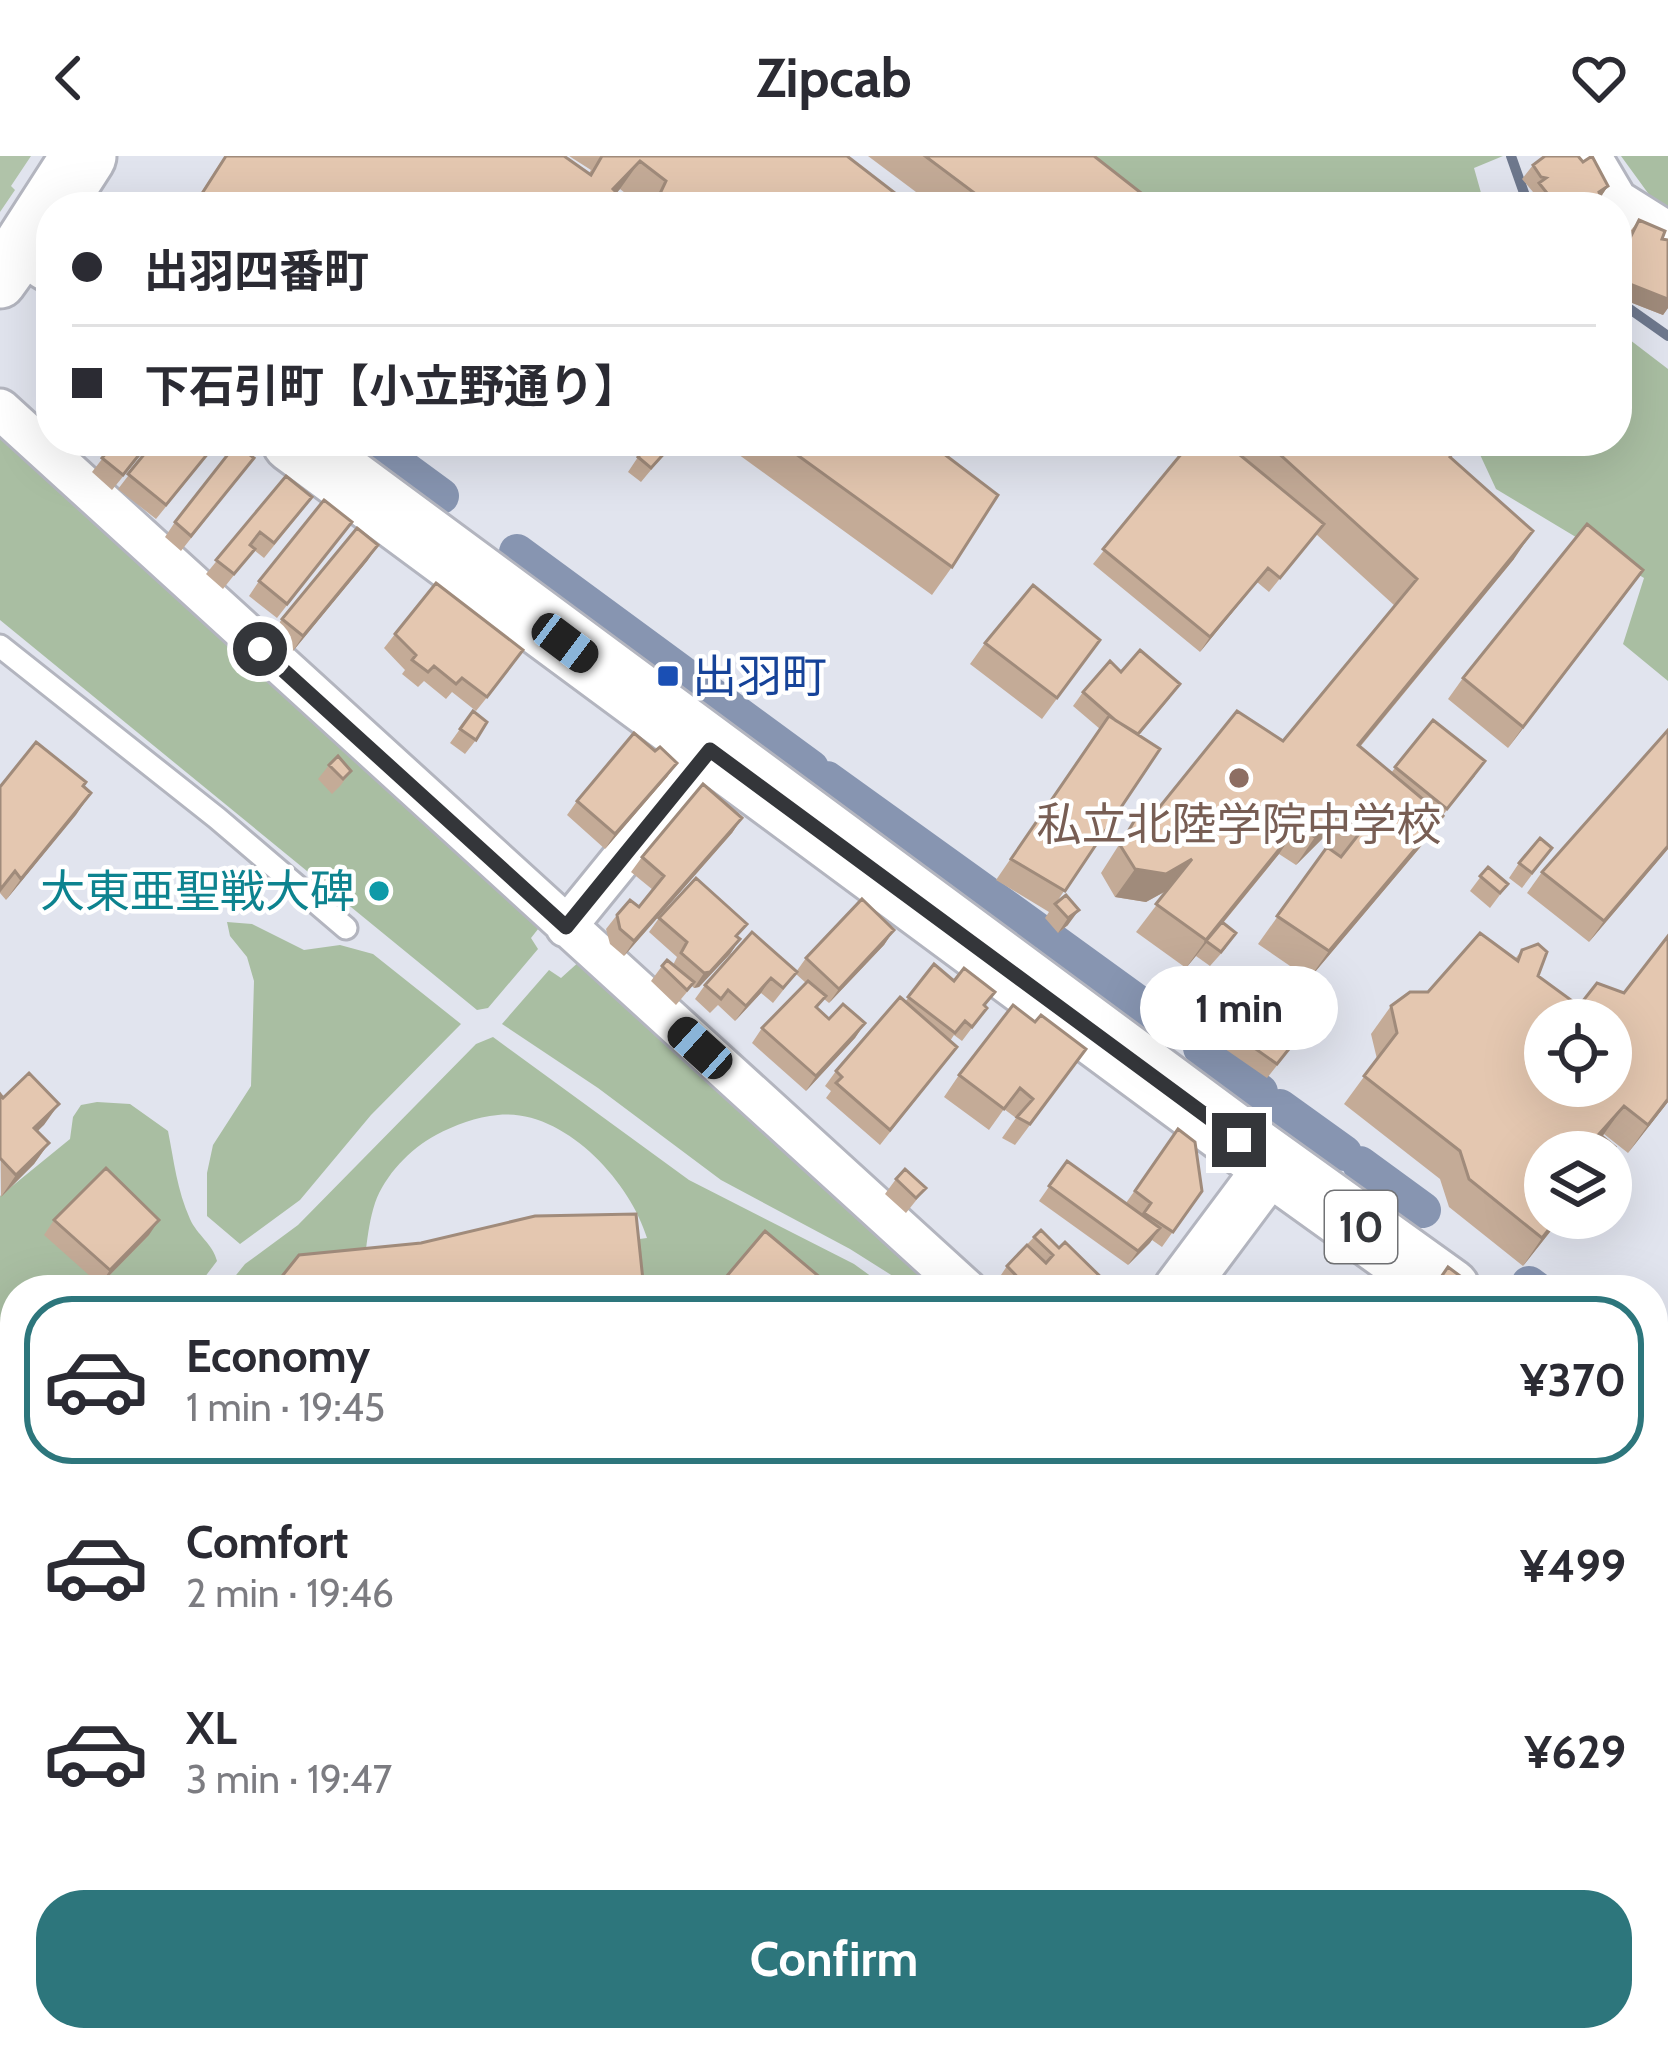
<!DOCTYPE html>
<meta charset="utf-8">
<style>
:root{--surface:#fff;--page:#f7f7f7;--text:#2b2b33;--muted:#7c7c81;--line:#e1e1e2;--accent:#2d767c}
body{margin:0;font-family:Cabin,"Noto Sans JP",sans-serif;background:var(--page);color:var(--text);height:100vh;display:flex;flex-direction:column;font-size:45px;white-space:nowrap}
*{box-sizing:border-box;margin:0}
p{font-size:39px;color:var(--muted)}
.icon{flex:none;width:66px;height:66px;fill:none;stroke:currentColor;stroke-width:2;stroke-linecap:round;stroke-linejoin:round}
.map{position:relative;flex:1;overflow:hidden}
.side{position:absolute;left:0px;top:1119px;width:1668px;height:777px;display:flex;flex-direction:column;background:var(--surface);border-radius:48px 48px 0 0;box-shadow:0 12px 48px #0002}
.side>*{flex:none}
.banner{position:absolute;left:36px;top:36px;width:1596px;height:264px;border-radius:48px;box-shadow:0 12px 48px #0002;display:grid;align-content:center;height:264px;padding:0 36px;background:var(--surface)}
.controls{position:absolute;left:1524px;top:843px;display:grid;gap:24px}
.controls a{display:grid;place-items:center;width:108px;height:108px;border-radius:50%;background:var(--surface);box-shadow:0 12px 48px #0002;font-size:60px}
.end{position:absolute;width:54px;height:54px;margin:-27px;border:15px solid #34363a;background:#fff;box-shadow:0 0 0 6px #fff}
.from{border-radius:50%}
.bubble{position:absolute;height:84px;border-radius:42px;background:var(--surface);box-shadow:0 12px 48px #0002;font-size:39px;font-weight:700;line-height:84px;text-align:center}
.car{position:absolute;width:36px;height:72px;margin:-36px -18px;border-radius:15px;box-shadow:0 0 9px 3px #0007;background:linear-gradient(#222 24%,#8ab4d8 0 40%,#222 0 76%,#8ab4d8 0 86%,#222 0)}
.banner b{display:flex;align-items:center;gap:42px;height:114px;font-size:45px}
.banner b+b{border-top:3px solid var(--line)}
.banner i{width:30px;height:30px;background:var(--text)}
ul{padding:21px 0 0;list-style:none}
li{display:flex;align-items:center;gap:36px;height:168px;margin:0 24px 18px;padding:0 12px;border:6px solid transparent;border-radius:48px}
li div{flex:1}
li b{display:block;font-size:45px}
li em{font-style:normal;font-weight:700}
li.on{border-color:var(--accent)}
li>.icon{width:108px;height:108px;stroke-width:1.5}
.button{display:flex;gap:24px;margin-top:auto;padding:24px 36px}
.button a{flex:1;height:138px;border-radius:48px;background:var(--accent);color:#fff;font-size:48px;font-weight:700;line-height:138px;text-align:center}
header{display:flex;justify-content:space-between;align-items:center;height:156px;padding:0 36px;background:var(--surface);font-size:54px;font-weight:700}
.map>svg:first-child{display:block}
</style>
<header><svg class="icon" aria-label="back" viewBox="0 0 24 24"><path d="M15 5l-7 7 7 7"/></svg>Zipcab<svg class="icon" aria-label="heart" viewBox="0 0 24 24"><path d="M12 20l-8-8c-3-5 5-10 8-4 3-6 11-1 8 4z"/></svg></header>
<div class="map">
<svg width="1668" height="1894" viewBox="0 0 1668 1894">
<rect width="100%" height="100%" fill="#e1e4ee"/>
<!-- built -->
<path fill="#d4d9ea" d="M0,1472L15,1484V1881H101L91,1894H0Z"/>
<!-- green -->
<path fill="#b0c3a9" d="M0,0H31L11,30L15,34L0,56Z"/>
<!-- forest -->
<path fill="#a9bea2" d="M1080,0H1503L1474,12L1485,51H1142Z
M1621,0H1668V58L1661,55Z
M1617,174L1668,213V525L1623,488L1644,422L1496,333L1476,290L1469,285H1617Z
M0,274L542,768L531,782L538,793L488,852L477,854L0,464Z
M227,766L252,768L304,794L340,789L373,798L461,868L371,959L300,1044L240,1088L207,1060V1017L213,989L251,930L254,825L247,801L230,780Z
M581,804L947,1134H915L850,1093L721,1024L598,932L502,868L549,814L561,822Z
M493,881L689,1024L854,1108L890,1134H622L617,1086L647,1082C630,1025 563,952 498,959C476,961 455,969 436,979C410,993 385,1019 375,1047C370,1062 368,1078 366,1093L274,1134H224L245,1108L298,1069L476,888Z
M97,946L130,948L168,975C174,1005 177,1034 190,1063C197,1079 213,1088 217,1105L195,1134H15V1264L0,1260V1040L70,983L73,961L81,949Z"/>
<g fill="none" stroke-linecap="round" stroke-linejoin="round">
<!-- stream -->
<path stroke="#6e788d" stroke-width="10" d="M1511,0L1529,51
M1617,144L1668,180"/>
<!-- canal -->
<path stroke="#8795b1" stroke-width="36" d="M366,285L441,340
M517,396L811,612
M827,623L1037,774
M1054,786L1163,865
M1201,892L1260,936
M1280,951L1344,997
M1360,1008L1423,1054
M1529,1128L1537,1134
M1653,1218L1668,1229
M10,1320L15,1324"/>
<defs>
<path id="service" d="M0,490L217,662L346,772
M136,1894L145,1881"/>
<path id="minor" d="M1591,0L1617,44L1668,76
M0,253L967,1134
M566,771L710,594
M1653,1686L1668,1696
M1653,1856L1668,1836
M1178,1881L1195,1894
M921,1894L931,1881
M1623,1894L1633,1881"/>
<path id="tertiary" d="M0,126L28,87
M1179,1134L1273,1008
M0,1399L15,1411"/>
<path id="primary" d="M51,104L28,87L84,0
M294,285L1239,984L1448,1134"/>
</defs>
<!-- service casing -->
<use href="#service" stroke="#b3b5bf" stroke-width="27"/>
<!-- minor casing -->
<use href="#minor" stroke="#b3b5bf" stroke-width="45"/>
<!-- tertiary casing -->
<use href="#tertiary" stroke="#b3b5bf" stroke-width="57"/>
<!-- primary casing -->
<use href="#primary" stroke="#b3b5bf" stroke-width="69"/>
<!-- service -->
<use href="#service" stroke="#fff" stroke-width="21"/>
<!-- minor -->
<use href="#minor" stroke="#fff" stroke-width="39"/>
<!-- tertiary -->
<use href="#tertiary" stroke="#fff" stroke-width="51"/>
<!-- primary -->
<use href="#primary" stroke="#fff" stroke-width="63"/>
</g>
<!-- wall -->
<path fill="#c4ab97" d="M225,0H564L589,17L591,14L569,0H847L913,51H643L620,33L617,37L631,51H192Z
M868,0H1094L1159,51H936Z
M1583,6L1608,30L1594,51H1537L1529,41L1533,36L1522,23L1533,9Z
M1639,64L1662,83L1668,84V152L1663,159L1617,141V104L1628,78Z
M116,285H152L112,334L92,316Z
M155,285H219L156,363L118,333Z
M720,285H927L952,411L932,439Z
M1192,285H1462L1450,302L1514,403L1360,591L1391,617L1433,564L1475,620L1442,660L1423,688L1309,823L1258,788L1327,691L1331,693L1323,682L1296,709L1279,698L1223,767L1226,792L1210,810L1196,800L1186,812L1136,776L1168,734L1146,746L1115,741L1101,717L1136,662L1154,658L1283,585L1395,450L1316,378L1269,436L1257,426L1200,496L1093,408Z
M670,291L641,326L628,316L638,301Z
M254,302L181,395L165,381L175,366Z
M286,320L302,355L264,402L254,394L223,433L206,418Z
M352,366L277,462L249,440L259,425Z
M368,404L293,495L272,477L282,463Z
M1628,435L1508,592L1448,543L1463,522Z
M395,478L513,509L476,555L452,536L446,543L424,525L418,531L402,518L405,514L384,492Z
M1100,484L1042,563L970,508L985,487Z
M1121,516L1170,542L1139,579L1160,593L1056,747L1066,739L1068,769L1058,777L1045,762L1049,756L996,724L1100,573L1073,550L1083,536Z
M460,573L476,584L465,598L450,587Z
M655,595L677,607L667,621L605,693L567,659L577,645Z
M329,609L351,615L341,629L332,638L318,623Z
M0,631H83L91,637L6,744L0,737Z
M742,662L732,677L624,800L610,788L606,773L617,759L639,751L653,734L631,716L642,701Z
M1552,692L1522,732L1509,722L1519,707Z
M1668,693L1589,786L1527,737L1542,716Z
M1488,711L1508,728L1490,752L1470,735Z
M659,762L737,781L740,783L730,798L699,831L694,832L692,830L676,849L651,825L662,810L673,809L677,801L649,776Z
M894,774L884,789L829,847L824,843L817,852L829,863L865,867L855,882L806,935L752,887L762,872L806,827L796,818L773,847L761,837L735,865L718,849L710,857L695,843L705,829L796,816L806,802Z
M1522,794L1538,820L1668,946L1628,997L1604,978L1561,1062L1523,1110L1449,1051L1440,1023L1344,948L1377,903L1371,878L1391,850L1515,803Z
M934,808L954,825L995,836L985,850L987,852L962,885L954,879L950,885L957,891L880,989L826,942L831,935L825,930L836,915L905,846Z
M1226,816L1259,838L1294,888L1267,922L1189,868Z
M1071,914L1015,989L1002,982L1016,962L1004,953L989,974L944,941L959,919Z
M0,938L3,942L59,948L38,975L49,987L34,1008L1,1041Z
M1178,973L1202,1035L1162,1091L1152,1084L1128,1109L1039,1045L1067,1005L1126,1047Z
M896,1023L926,1032L906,1057L885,1038Z
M54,1064L149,1079L100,1129L44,1079Z
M1034,1081L1059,1092L1114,1134H1006L997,1125L1007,1110Z
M1653,1261L1668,1272V1390L1653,1404Z
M1653,1547L1668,1557V1655L1653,1645Z
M578,1881H621L612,1894H595Z
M981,1881H1093L1084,1894H971Z
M1267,1881H1338L1321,1894H1283Z"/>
<!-- shaded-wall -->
<path fill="#a08b7b" d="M640,5L620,33L603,51L613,33Z
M1608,30L1594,51H1578L1599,36Z
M1617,123L1668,143V152L1663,159L1617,141Z
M1533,375L1514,403L1338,617L1358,589Z
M378,389L368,404L293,495L303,480Z
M1268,412L1257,426L1200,496L1210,481Z
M1643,414L1628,435L1508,592L1523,571Z
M677,607L667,621L605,693L615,678Z
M91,637L76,659L6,744L21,723Z
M1343,654L1323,682L1296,709L1315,681Z
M1443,660L1423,688L1309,823L1329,795Z
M742,662L732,677L624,800L634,785Z
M1298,670L1279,698L1186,812L1206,784Z
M1668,690V693L1589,786L1604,765Z
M1192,703L1173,731L1146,746L1115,741L1135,713Z
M1079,754L1068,769L1058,777L1068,762Z
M894,774L884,789L829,847L839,833Z
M740,783L730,798L699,831L694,832L704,817Z
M771,822L761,837L735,865L746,850Z
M865,867L855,882L806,935L816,920Z
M1668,943V946L1628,997L1648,969Z
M59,948L44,969L19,993L34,972Z
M1624,950L1604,978L1588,996L1599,978Z
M49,987L34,1008L1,1041L16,1019Z
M1558,1062H1561L1523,1110L1542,1082Z
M159,1064L149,1079L100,1129L110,1114Z
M1160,1072L1150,1087L1128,1109L1138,1095Z
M393,1122L385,1134H315L323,1123Z
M1668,1376V1390L1653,1404V1397Z
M1321,1881H1338L1321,1894H1312Z"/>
<!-- building -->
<path fill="#e4c7b0" stroke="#a08b7b" stroke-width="3" fill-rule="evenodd" d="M226,0H564L591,19L602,0H847L913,51H666L657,44L666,25L640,5L613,33L631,51H222L203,36Z
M925,0H1094L1159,51H993Z
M1545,0H1578L1583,6L1592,0L1608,30L1599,36L1601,41L1578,51H1558L1539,27L1546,22L1541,21L1533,9Z
M1639,64L1665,75L1662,83L1668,84V143L1617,123V108Z
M116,285H150L123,319L102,302Z
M155,285H218L166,349L128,318Z
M652,285H663L670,291L651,312L638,301Z
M778,285H927L998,339L952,411Z
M1192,285H1223L1324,368L1280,422L1268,412L1210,481L1103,393Z
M1265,285H1461L1450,301L1533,375L1358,589L1443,660L1329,795L1277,760L1327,691L1341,701L1359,678L1343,654L1315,681L1298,670L1206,784L1156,748L1192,703L1166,718L1135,713L1120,689L1136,662L1154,658L1237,555L1283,585L1417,423Z
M236,288L254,302L191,380L175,366Z
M286,320L312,341L274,387L260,376L250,389L255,393L234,418L216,404Z
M324,344L352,366L287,448L259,425Z
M1587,368L1643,414L1523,571L1463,522Z
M357,372L378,389L303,480L282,463Z
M436,427L523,494L487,541L462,522L456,528L434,510L428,516L412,504L416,499L395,478Z
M1033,429L1100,484L1057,542L985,487Z
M1140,494L1180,528L1138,578L1115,564L1083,536L1110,505L1121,516Z
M473,555L487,566L476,584L460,573Z
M1109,560L1160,593L1065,735L1011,703Z
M1433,564L1485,605L1447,653L1395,611Z
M1668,574V690L1604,765L1542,716Z
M634,577L655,595L660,591L677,607L615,678L577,645Z
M36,586L86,626L83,630L91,637L21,723L15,715L0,734V631Z
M338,600L351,615L343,623L329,609Z
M703,628L742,662L634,785L620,773L617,759L630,744L639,751L664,720L642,701Z
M1540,682L1552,692L1532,717L1519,707Z
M1488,711L1508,728L1500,737L1480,720Z
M696,722L747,768L736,780L740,783L710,816L704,817L681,797L687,786L659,762Z
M1066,739L1079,754L1068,762L1055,748Z
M862,743L894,774L839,833L806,802Z
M1222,766L1236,777L1221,796L1206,785Z
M752,776L797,816L783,832L771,822L746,850L728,834L721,843L705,829Z
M1480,777L1518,805L1522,794L1538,788L1547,796L1538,820L1579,850L1597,827L1624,837L1668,780V943L1648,969L1624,950L1599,978L1615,991L1611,996H1545V1062H1558L1542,1082L1469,1023L1460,995L1364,920L1397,877L1391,850L1410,836H1428ZM1545,864H1611V930H1545Z
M667,804L694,826L687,834L662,810Z
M934,808L954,825L964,812L995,836L984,849L987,852L972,871L965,865L955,877L908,841Z
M1226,816L1259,838L1265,834L1302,863L1299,869L1304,874L1277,908L1199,853Z
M808,825L826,840L816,851L829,863L843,848L865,867L816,920L762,872Z
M900,841L957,891L890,974L836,927L842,921L836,915Z
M1013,849L1035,866L1041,859L1086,893L1030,968L1017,961L1033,943L1020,932L1004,953L959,919Z
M29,917L59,948L34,972L49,987L16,1019L0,1002V938L3,942Z
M1178,973L1195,986L1202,1035L1173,1076L1144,1057L1151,1047L1135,1035Z
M1067,1005L1160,1072L1138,1095L1049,1030Z
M106,1012L159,1064L110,1114L54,1064Z
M905,1013L926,1032L916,1042L896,1023Z
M636,1058L644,1134H392L393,1122L323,1123L315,1134H271L299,1099L421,1087L535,1060Z
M1041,1074L1059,1092L1065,1086L1114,1134H1030L1007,1110L1027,1089L1046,1107L1053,1099L1034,1081Z
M765,1075L835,1134H715Z
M1448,1111L1479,1134H1432Z
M1653,1261L1668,1272V1357L1653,1344Z
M1653,1547L1668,1557V1634L1653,1624Z
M607,1881H621L616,1888Z
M981,1881H1026L1040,1892L1038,1894H971Z
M1041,1881H1093L1083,1894H1059Z
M1114,1881H1137L1155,1894H1103Z
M1382,1881L1389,1882L1428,1881L1419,1894H1373Z
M1474,1881H1502L1518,1894H1464Z"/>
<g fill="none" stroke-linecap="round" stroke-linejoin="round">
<!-- route -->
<path stroke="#34363a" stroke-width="15" d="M260,493L566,771L710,594L1239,984"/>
</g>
<!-- markers -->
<rect fill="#1a4fb4" stroke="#fff" stroke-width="4.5" x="656" y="508" width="24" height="24" rx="6"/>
<circle fill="#8d6e63" stroke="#fff" stroke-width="4.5" cx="1239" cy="622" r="12"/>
<circle fill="#0f9aa8" stroke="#fff" stroke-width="4.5" cx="379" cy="735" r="12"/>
<g text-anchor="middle" stroke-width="9" stroke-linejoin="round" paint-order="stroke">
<!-- shield labels -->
<rect fill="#fff" stroke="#717275" stroke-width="3" x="1325" y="1035" width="72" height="72" rx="9"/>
<g font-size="42" font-weight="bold" fill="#34363a">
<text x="1361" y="1086">10</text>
</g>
<!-- transit labels -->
<g font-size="45" fill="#164399" stroke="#fff" text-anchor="start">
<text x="692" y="536">出羽町</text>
</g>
<!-- education labels -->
<g font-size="45" fill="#785e54" stroke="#fff">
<text x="1239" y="684">私立北陸学院中学校</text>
</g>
<!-- culture labels -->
<g font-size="45" fill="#0d838f" stroke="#fff" text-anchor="end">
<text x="355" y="751">大東亜聖戦大碑</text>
</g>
</g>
</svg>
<div class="controls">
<a><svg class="icon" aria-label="locate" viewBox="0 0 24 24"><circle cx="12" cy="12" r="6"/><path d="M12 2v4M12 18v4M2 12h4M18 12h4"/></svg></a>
<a><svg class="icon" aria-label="layers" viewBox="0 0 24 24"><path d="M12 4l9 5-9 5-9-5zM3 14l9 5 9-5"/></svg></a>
</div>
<i class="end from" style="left:260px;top:493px"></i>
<i class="end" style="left:1239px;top:984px"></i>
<div class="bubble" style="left:1140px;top:810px;width:198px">1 min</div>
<i class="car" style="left:565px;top:487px;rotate:127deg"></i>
<i class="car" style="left:700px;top:892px;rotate:312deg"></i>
<div class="banner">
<b><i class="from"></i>出羽四番町</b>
<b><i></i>下石引町【小立野通り】</b>
</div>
<section class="side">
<ul>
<li class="on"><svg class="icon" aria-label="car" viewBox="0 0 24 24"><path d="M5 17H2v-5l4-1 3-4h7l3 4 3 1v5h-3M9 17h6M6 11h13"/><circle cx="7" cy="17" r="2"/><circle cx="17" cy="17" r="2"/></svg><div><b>Economy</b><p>1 min · 19:45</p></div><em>¥370</em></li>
<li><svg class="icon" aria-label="car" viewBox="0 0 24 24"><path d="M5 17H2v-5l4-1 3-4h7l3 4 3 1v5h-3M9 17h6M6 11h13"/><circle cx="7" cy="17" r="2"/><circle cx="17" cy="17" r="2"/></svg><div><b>Comfort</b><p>2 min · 19:46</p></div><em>¥499</em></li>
<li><svg class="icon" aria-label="car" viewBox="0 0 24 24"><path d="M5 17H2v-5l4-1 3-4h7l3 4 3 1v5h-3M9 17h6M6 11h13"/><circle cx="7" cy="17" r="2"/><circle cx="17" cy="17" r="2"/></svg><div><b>XL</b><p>3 min · 19:47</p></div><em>¥629</em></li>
</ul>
<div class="button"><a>Confirm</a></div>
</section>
</div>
